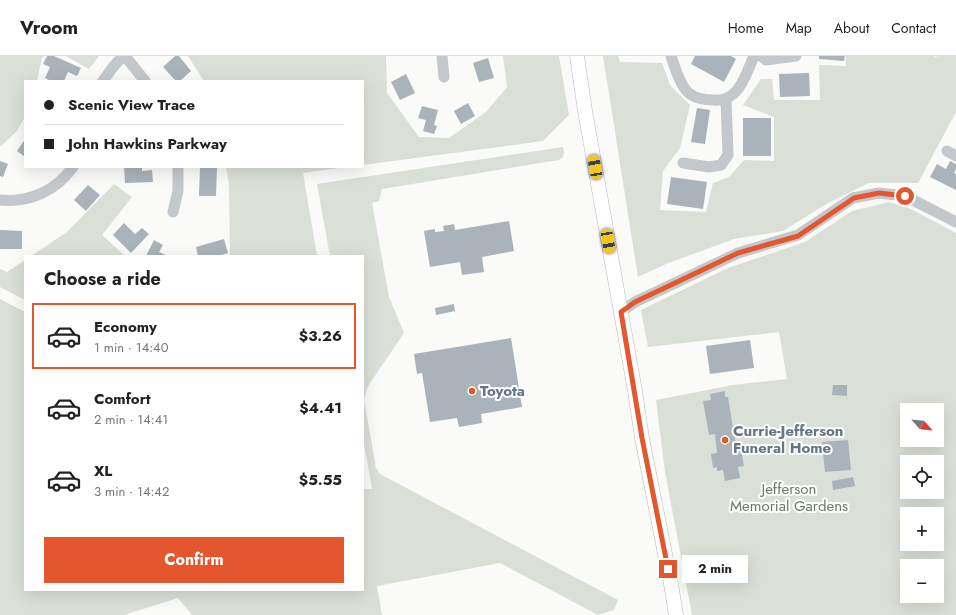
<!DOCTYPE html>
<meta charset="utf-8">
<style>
:root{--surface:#fff;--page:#f6f6f6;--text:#222;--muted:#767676;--line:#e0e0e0;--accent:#e4572e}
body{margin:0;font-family:Jost,sans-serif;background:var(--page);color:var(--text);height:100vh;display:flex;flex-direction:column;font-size:15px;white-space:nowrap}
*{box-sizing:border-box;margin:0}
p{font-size:13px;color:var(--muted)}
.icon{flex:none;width:22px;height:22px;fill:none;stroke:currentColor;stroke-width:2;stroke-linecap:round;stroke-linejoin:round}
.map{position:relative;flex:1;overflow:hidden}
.panel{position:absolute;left:24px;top:199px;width:340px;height:336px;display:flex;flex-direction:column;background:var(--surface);border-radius:0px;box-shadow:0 4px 16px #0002}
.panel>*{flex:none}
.banner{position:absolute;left:24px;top:24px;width:340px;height:88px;border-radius:0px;box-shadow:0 4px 16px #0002;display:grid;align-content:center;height:88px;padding:0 20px;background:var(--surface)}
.needle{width:26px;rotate:117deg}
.tools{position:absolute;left:900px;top:347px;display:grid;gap:8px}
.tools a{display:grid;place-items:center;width:44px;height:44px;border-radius:0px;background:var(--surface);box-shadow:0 4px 16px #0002;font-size:20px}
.end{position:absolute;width:18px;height:18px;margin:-9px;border:5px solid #e4572e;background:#fff;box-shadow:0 0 0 2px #fff}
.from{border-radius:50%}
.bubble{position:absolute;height:28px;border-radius:0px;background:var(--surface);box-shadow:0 4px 16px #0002;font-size:13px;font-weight:700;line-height:28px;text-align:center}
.car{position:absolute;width:12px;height:24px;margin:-12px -6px;border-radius:5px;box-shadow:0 0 3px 1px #0007;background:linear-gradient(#f5c518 24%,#345 0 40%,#f5c518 0 76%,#345 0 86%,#f5c518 0)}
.banner b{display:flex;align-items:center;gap:14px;height:38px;font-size:15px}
.banner b+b{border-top:1px solid var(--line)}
.banner i{width:10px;height:10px;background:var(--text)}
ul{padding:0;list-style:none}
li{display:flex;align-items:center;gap:12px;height:66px;margin:0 8px 6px;padding:0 12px;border:2px solid transparent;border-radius:0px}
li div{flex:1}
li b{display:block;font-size:15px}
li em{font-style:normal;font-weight:700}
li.on{border-color:var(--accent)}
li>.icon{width:36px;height:36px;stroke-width:1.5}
h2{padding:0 20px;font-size:18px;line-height:48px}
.button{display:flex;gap:8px;margin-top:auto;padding:8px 20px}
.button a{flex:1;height:46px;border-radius:0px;background:var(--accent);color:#fff;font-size:16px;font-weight:700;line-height:46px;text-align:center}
header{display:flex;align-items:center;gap:24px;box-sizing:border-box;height:56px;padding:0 20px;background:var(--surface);border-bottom:1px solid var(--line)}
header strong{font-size:19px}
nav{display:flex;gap:22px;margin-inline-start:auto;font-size:14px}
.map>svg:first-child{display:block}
</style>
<header>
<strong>Vroom</strong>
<nav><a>Home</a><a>Map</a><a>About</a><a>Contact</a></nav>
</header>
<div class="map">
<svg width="956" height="559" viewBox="0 0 956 559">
<rect width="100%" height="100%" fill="#fafaf8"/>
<!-- green -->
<path fill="#dadfd7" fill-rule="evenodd" d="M1,0H44L42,2L37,25H25V61L16,76L1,90L0,89V1Z
M66,0H99L89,13Z
M188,0H386L387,37L419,81L449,82L486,56L507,31L503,0H559L569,59L543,85L363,109V25H204Z
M603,0H618L620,6L662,7L670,29L690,49L680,92L663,115L660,154L706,156L713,127L729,121L744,104L774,105V61L743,49L761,23H772L774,44H820L819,9L846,10V0H934L935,1L939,0H956V56L918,127H869L828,147L783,175L734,183L666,208L638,221Z
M563,91L564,96L563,101L559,104L382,133L379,145L372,147L389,241L404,277L368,330L364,344L376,412L380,418L618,544L614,554L598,559L500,507L377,530L382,559H192L178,542L124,559H0V243L25,256V534H363V433H372L363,382V200H330L317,128Z
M226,111H345L303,117L317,200H230L229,129Z
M114,128L132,141L102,179L125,200H31L67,176Z
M889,146L911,153L956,177V559H692L665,416L656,344L733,329L787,323L779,276L648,291L641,254L728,212L805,186L852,155ZM907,354H937V384H907ZM907,406H937V436H907ZM907,458H937V488H907ZM907,510H937V540H907Z
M25,204V244L0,231V213L7,216Z"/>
<!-- building -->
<path fill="#aab3b9" d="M47,0H54L81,12L77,20L68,16L64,25H51L45,22L50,11L43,8Z
M175,0H179L191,15L180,25H176L163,11Z
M695,0H731L736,3L724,26L691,8Z
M819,0H845L844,5L819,3Z
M488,2L494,22L479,26L473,7Z
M809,17L810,40L780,41L779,18Z
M406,18L415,37L400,44L391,26Z
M468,47L475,60L461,68L454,55Z
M422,50L438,54L434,69L437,70L434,78L423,75L426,64L418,62Z
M697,52L710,54L705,88L691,86Z
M743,62H771V100H743Z
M25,83V101L17,95Z
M0,105L8,108L3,121L0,120Z
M950,105L956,108V113L954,117L956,118V134L930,121L937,108L946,113Z
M124,111H142V115L152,114L153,126L125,127Z
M200,111H217L216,140H199Z
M671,121L707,126L703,153L667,148Z
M88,129L100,139L86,155L74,144Z
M509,165L514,195L482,201L484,216L462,219L460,206L430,211L424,175L435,173V176L444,175L443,170L454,168L455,174Z
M124,167L135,178L142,172L149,178L131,197L113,179Z
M0,174L22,175V193H0Z
M224,183L228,197L218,200H198L196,191Z
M154,184L163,189L159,196L168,200H146Z
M454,248L455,255L436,259L435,252Z
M511,282L522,351L481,358L482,367L459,371L457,362L430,366L422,317L417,318L414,298Z
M750,284L754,312L710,318L706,290Z
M833,329H847V340L832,339Z
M725,335V341H728L736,390L740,389L744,410L738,411L740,422L725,425L723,414L717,415V411L713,412L711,398L717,397L715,378L709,379L703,345L711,344L710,338Z
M904,373L907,374V384H929L927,390L901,384Z
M848,384L851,414L825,416L822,386Z
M853,421L855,430L833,434L832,425Z"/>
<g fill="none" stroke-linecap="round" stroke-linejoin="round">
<defs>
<path id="major" d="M577,0L585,55L635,335L642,382L671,528L676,559"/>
</defs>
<!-- major casing -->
<use href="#major" stroke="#b5babe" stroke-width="15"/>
<!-- minor -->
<path stroke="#c3c8cc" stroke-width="11" d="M125,0L145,25
M442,0L444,21
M671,0C675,11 680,31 690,38C697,43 706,44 714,44C723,45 732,41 738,33C745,24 749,11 754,0
M761,0L766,4L796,0
M103,25L113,11L123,0
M947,95L956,100
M683,107L709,111L721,109L728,99L726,43
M0,144C29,147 56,135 73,111
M173,156L178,135V111
M621,256L635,246L738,197L798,179L853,142L879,137L905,140L956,166"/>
<!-- major -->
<use href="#major" stroke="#fff" stroke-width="14"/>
</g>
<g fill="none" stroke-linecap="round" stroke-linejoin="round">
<!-- route -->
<path stroke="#e4572e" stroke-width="5" d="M668,513L642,382L621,256L635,246L738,197L798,180L854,142L879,137L905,140"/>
</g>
<!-- markers -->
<g fill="#e4572e" stroke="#fff" stroke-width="1.5">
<circle cx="472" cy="335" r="4"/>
<circle cx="725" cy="384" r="4"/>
</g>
<g text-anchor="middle" stroke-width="4" stroke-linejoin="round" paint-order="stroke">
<!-- poi labels -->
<g font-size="15" font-weight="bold" fill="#657683" stroke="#fff" text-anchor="start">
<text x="480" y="340">Toyota</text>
<text x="733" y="380">Currie-Jefferson<tspan x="733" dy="17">Funeral Home</tspan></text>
</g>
<!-- park labels -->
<g font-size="15" fill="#687a64" stroke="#fff">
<text x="789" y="438">Jefferson<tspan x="789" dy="17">Memorial Gardens</tspan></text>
</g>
</g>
</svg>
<div class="tools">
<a><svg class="needle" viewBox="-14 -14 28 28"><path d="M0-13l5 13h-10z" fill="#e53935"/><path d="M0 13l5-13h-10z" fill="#767676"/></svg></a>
<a><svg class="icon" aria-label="locate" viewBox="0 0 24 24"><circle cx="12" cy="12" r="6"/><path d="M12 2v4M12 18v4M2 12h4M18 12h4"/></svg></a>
<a>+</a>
<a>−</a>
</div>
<i class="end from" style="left:905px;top:140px"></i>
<i class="end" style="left:668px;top:513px"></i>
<div class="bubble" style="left:682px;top:499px;width:66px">2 min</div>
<i class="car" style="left:595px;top:111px;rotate:350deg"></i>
<i class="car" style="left:608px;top:185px;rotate:170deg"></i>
<div class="banner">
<b><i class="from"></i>Scenic View Trace</b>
<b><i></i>John Hawkins Parkway</b>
</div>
<section class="panel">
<h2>Choose a ride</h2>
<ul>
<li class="on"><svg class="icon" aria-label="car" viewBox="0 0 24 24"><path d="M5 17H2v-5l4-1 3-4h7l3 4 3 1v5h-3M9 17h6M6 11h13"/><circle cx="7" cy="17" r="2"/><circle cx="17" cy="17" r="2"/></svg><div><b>Economy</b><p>1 min · 14:40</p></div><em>$3.26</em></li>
<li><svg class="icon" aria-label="car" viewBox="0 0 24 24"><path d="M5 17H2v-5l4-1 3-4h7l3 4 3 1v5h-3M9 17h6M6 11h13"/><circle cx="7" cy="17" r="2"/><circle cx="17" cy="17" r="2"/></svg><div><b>Comfort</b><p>2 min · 14:41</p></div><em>$4.41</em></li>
<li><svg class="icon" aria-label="car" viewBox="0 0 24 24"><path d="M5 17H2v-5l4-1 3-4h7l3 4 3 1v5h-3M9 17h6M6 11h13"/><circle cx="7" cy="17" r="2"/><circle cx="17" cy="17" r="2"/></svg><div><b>XL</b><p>3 min · 14:42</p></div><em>$5.55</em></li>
</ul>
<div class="button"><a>Confirm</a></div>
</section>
</div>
